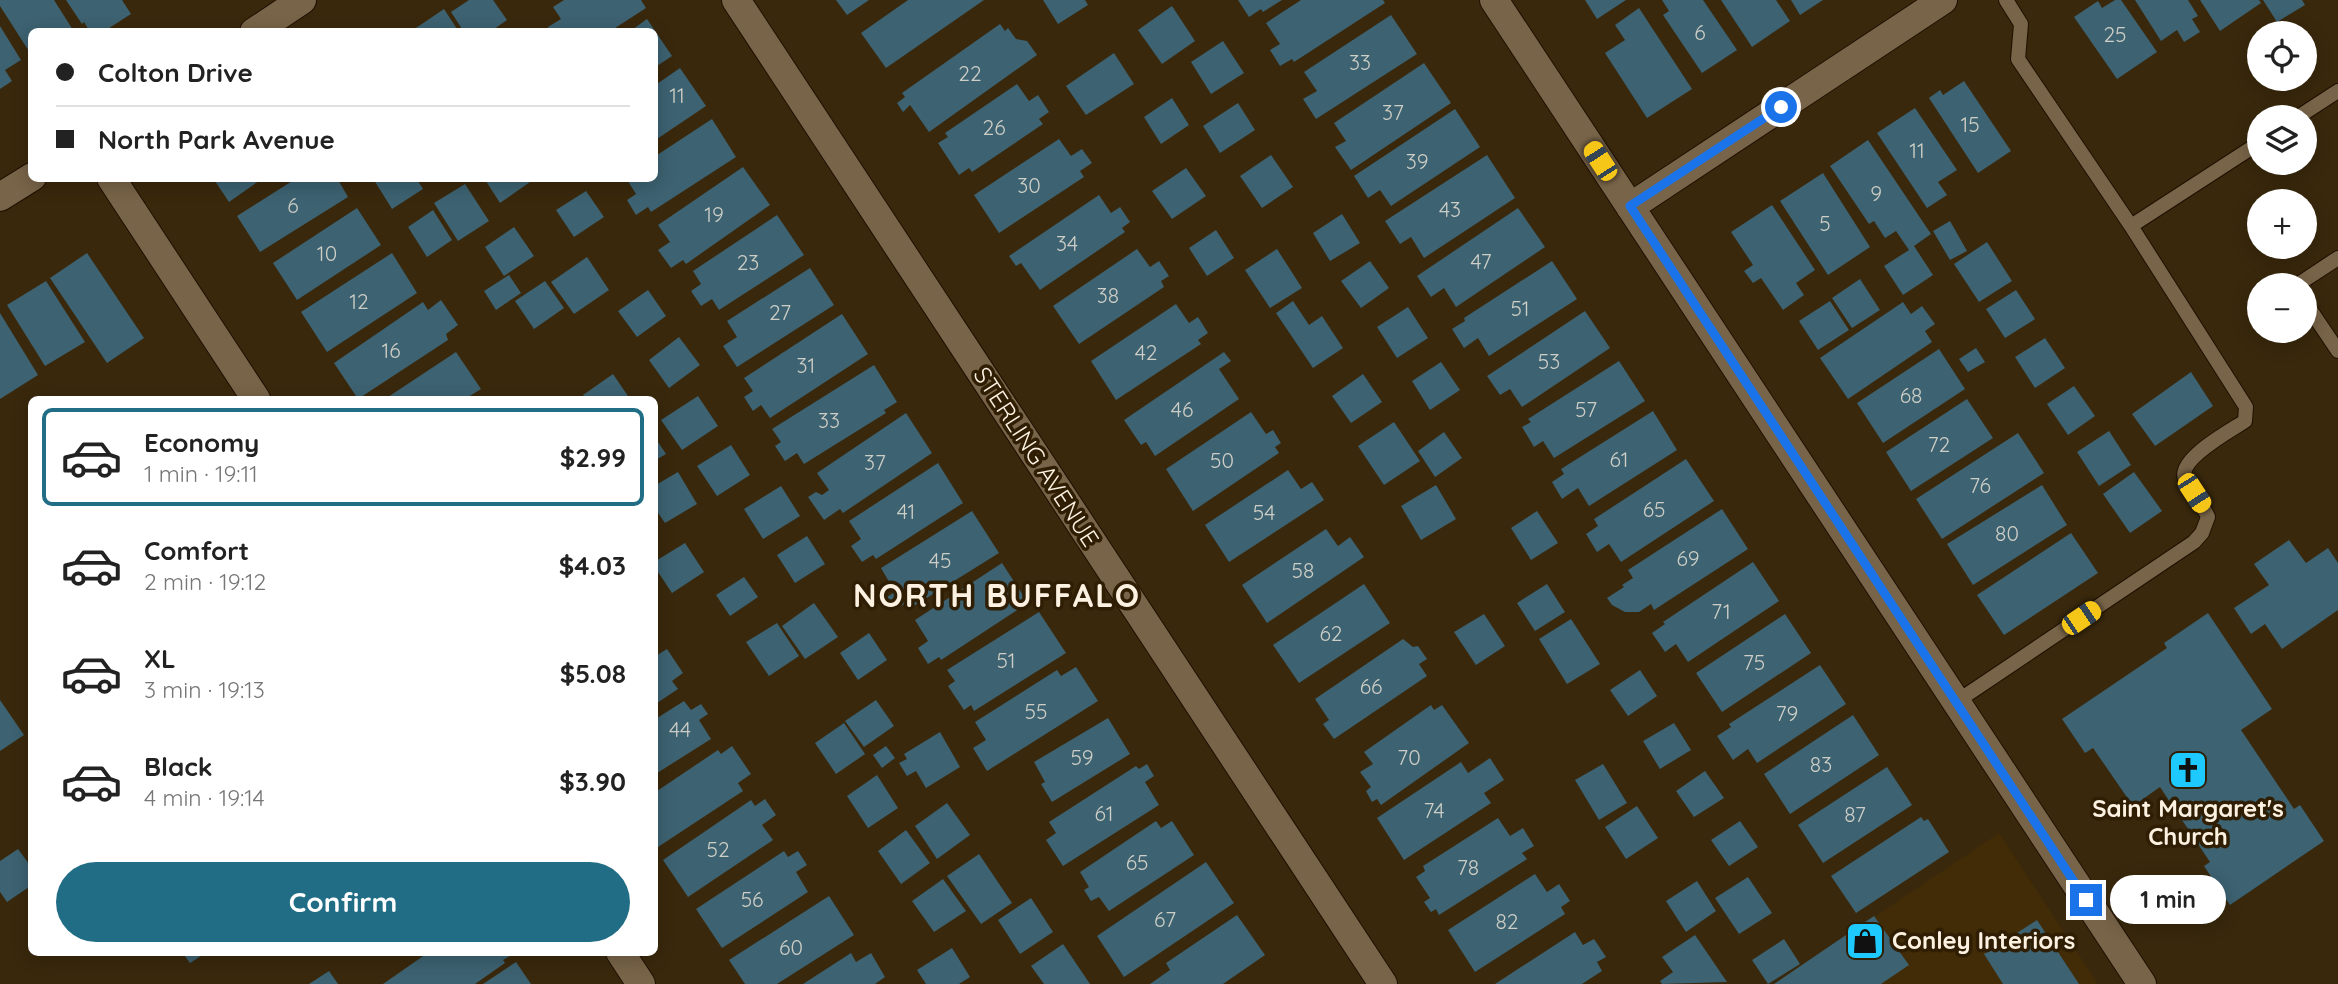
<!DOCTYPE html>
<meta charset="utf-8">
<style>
:root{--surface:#fff;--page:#f2f2f2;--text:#222;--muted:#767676;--line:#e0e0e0;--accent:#206d85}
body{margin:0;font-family:Quicksand,sans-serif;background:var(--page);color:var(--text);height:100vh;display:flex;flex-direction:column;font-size:26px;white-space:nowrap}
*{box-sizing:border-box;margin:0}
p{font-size:23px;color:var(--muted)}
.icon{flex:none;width:38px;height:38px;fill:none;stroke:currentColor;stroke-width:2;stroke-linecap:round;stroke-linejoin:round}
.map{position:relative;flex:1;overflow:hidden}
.drawer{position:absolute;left:28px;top:396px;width:630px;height:560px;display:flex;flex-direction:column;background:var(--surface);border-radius:10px;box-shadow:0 4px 18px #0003}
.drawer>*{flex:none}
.guide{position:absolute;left:28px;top:28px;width:630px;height:154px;border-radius:10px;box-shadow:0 4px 18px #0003;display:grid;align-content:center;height:154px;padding:0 28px;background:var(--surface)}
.controls{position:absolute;left:2247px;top:21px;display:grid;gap:14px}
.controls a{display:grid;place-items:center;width:70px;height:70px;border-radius:50%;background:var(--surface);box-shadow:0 4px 18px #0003;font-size:35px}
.end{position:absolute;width:32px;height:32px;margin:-16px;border:9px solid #1a73e8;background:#fff;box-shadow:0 0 0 4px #fff}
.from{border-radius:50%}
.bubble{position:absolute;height:49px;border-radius:24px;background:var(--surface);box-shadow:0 4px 18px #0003;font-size:23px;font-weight:700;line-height:49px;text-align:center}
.car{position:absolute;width:21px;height:42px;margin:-21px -10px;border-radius:9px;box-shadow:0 0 5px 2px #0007;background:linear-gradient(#f5c518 24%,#345 0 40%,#f5c518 0 76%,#345 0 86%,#f5c518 0)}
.guide b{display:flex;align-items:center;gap:24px;height:66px;font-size:26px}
.guide b+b{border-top:2px solid var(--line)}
.guide i{width:18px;height:18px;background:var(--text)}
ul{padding:12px 0 0;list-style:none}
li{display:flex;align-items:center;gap:21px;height:98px;margin:0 14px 10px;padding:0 14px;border:4px solid transparent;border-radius:10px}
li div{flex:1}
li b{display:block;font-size:26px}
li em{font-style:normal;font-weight:700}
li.active{border-color:var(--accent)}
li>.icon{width:63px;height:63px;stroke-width:1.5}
.primary-button{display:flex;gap:14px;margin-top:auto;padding:14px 28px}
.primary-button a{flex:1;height:80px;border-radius:42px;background:var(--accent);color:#fff;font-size:28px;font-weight:700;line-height:80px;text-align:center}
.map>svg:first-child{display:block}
</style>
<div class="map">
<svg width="2338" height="984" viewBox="0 0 2338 984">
<rect width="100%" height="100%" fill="#39280c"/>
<!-- built -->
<path fill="#422c07" d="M1999,833L2098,984H1774Z"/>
<!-- building -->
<path fill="#3d6271" d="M0,0H54L73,30L32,32V56L0,6Z
M66,0H122L131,14L103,32H90L84,22L82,24Z
M469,0H493L507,20L490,32H464L451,12Z
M564,0H641L646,8L609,32H551L548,27L561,19L553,7Z
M836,0H869L847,15Z
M908,0H984L886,68L861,33Z
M1043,0H1085L1088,5L1058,24Z
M1238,0H1282L1263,12L1261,9L1249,17Z
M1301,0H1383L1385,3L1294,62L1292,59L1280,66L1270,50L1280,44L1266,23Z
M1585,0H1626L1597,19Z
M1662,0H1703L1737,50L1702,73L1663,15L1669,11Z
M1721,0H1776L1790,21L1752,47Z
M1791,0H1823L1800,15Z
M2115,0H2121L2157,52L2117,79L2074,17L2098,1L2102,8Z
M2135,0H2188L2198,16L2192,19L2200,32L2184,42L2177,30L2161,41Z
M2200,0H2259L2261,3L2220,31Z
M2263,0H2302L2305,5L2277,22Z
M1172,6L1195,41L1162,64L1138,30Z
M1639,8L1692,89L1647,118L1605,53L1625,40L1615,25Z
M444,9L459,32H410Z
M1391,15L1417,54L1316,119L1303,99L1317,91L1304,72Z
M647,19L672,56L654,68V32H629Z
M1000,24L1005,31L1008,28L1016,39L1027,41L1037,55L929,132L910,105L903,112L897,103L905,97L902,93Z
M0,26L21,60L5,70L12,81L0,89Z
M1223,41L1244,73L1211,94L1191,62Z
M1114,53L1134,84L1086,115L1066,86Z
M1424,63L1451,103L1351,170L1335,147L1346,141L1334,123Z
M680,68L706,106L654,141V86Z
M1964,81L2011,151L1978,173L1929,98L1940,90L1943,95Z
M1017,84L1029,101L1038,95L1049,112L1039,119L1043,124L972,172L969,168L959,175L938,143L948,137L945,133Z
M1172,98L1189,125L1161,144L1144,117Z
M1238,103L1255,130L1220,153L1203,126Z
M1915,108L1957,170L1938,182L1947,195L1927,208L1877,133Z
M1455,109L1480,147L1391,206L1380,190L1368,198L1354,176Z
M712,119L736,157L651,212L648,207L636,215L627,200L636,194L626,178H654V157Z
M1059,139L1071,156L1082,149L1092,163L1080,171L1084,177L999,233L974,195Z
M1868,140L1931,234L1914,246L1933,275L1903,295L1884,266L1909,250L1896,231L1885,238L1874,221L1869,224L1830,166Z
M1271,155L1293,187L1262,208L1240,176Z
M1487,155L1515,198L1424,258L1411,237L1400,244L1385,221Z
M743,167L770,205L686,264L683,260L671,268L658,250L670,242L658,225Z
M1186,168L1206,196L1172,219L1152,191Z
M1823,173L1870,247L1828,275L1780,201Z
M213,178H263L229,202Z
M297,178H337L348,197L260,252L237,216Z
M376,178H416L423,189L392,209L374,180Z
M484,178H528L530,182L500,203Z
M465,184L489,221L458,241L434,203Z
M586,191L604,217L574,237L556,210Z
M1099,195L1111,213L1120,207L1130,222L1122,228L1125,232L1040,290L1021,263L1016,266L1009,256Z
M1772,205L1815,270L1796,283L1804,295L1783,310L1761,278L1753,283L1744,271L1753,265L1731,232Z
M357,208L381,245L297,300L273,263Z
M1518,208L1545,247L1456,307L1444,288L1431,297L1417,276Z
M433,210L452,240L427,257L408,227Z
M1342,214L1360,243L1330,261L1313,233Z
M777,215L804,255L719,310L712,299L701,306L691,291L701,284L693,271Z
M1950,221L1967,251L1950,260L1933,231Z
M514,227L534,256L504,276L485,247Z
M1216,230L1234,258L1207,276L1189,248Z
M1987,242L2012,281L1979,302L1954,264Z
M1137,249L1150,267L1159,261L1169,276L1161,281L1164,287L1079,344L1053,306Z
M1277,249L1302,288L1270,308L1245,270Z
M87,253L144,338L107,363L50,278Z
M392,253L417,293L327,352L301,312Z
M587,257L609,290L574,314L551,282Z
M1370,261L1389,288L1361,308L1341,281Z
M1552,261L1577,299L1489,356L1478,338L1464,348L1452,329L1465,321L1464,318Z
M810,268L834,305L737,367L723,346L737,337L727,321Z
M509,275L521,293L496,310L484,291Z
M1860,279L1880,310L1852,328L1832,298Z
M46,281L85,342L45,366L7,305Z
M545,281L564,308L534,329L515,301Z
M648,290L666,316L637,337L618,311Z
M2016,290L2035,319L2005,338L1986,309Z
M441,300L458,325L446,334L448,340L358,399L334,363L423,302L428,310Z
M1293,301L1309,325L1322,316L1343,348L1313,368L1276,313Z
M1830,301L1849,330L1818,350L1799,321Z
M1903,302L1911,314L1922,306L1935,324L1925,331L1932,342L1848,399L1820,358Z
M1176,304L1189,323L1198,317L1208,333L1198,340L1201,344L1116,400L1091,361Z
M1408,307L1428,338L1397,358L1377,327Z
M1585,311L1610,348L1522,407L1510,389L1500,395L1487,376Z
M0,313L38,375L0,399Z
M842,314L868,354L770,418L761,405L753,411L744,397L753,391L744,378Z
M679,337L700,365L669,388L649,360Z
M2045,338L2065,368L2035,388L2015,357Z
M1976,348L1985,362L1968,372L1959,359Z
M1939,349L1965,389L1883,443L1857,403Z
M456,352L481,389L465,399H385Z
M1224,352L1231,361L1219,369L1239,399L1155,456L1146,442L1141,445L1124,420Z
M1619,361L1645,401L1554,458L1543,441L1534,447L1522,427L1531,422L1528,419Z
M1441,362L1460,390L1430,410L1412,381Z
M874,365L897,402L884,410L886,413L804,464L797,453L785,461L775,446L781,442L772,429Z
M2191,372L2213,406L2155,446L2132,414Z
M613,374L630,399H586L583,395Z
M1363,374L1382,402L1351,423L1332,396Z
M2074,386L2095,416L2068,435L2047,404Z
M698,396L718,426L682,450L661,420Z
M1967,399L1993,438L1911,491L1886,452Z
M1653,411L1677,450L1589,506L1578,488L1562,499L1552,482L1564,474L1561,469Z
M1251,412L1266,434L1273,430L1281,443L1275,447L1279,453L1193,511L1166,469Z
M906,413L932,453L843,513L840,509L824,520L808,497L816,492L822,495L829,490L817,473Z
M1394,422L1420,461L1384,485L1358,446Z
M2109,431L2131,465L2099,486L2077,452Z
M1444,432L1462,458L1435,477L1418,451Z
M2018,433L2044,473L1942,539L1916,499Z
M654,436L666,454L654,461Z
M731,445L750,475L717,496L697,466Z
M1686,459L1714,501L1621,562L1609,544L1597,552L1586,534L1598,526L1594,519Z
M938,463L963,503L876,559L873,555L862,562L851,546L861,539L849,521Z
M1288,470L1301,489L1312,482L1324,500L1229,562L1205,525Z
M678,472L697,504L665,523L654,507V486Z
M2134,472L2162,511L2130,533L2103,494Z
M1436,485L1456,519L1421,540L1401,506Z
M2042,485L2067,525L1973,585L1947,544Z
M781,486L800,516L763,539L744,509Z
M1722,509L1748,549L1654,610L1651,604L1639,612H1625L1612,605L1607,598L1624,587L1622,585L1633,578L1628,570Z
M972,511L999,553L909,609L906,603L895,610L887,597L895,592L881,568Z
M1537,511L1558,543L1531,560L1511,528Z
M1326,529L1338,546L1350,537L1364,557L1267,623L1242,585Z
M2071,533L2098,573L2004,635L1977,595Z
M807,536L825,564L795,583L777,555Z
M2289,540L2306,563L2328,548L2338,563V610L2282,649L2265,624L2251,634L2234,608L2269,585L2254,564Z
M685,543L704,572L672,593L654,566V562Z
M1753,562L1779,601L1688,662L1676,644L1665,652L1652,633L1665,624L1663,622Z
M1002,563L1028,603L941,660L939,657L928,664L918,648L928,641L915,620Z
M744,577L758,597L730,616L716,595Z
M1364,584L1390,623L1299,683L1273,645Z
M1547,584L1565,612L1535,631L1517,603Z
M814,603L838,637L805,659L782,626Z
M1039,612L1066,653L974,711L971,705L964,710L948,686L955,681L947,670Z
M2208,613L2272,709L2241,730L2294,809L2300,805L2324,841L2230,905L2204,866L2210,862L2160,787L2133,806L2093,748L2085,753L2062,719L2167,648L2164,643Z
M1484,614L1505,646L1476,665L1454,632Z
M1785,614L1811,653L1722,712L1696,673Z
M1571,619L1600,664L1567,684L1539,639Z
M777,623L799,656L769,676L746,642Z
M869,633L887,660L858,680L840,653Z
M1403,639L1413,647L1418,646L1427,659L1419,664L1427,676L1334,739L1323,724L1329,720L1315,699Z
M667,649L683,673L672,681L678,689L654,705V657Z
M1820,665L1846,704L1757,763L1748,749L1733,760L1717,736L1731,727L1729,724Z
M1076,667L1098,701L987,771L973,748L986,740L975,722L1057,670L1061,676Z
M1640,670L1657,696L1628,716L1610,690Z
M0,700L24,735L0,751Z
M876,700L894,726L864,747L845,721Z
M684,701L691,710L701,704L708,714L699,720L711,739L654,775V720Z
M1431,705L1434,710L1442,705L1469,743L1381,805L1377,799L1372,802L1366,791L1371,787L1360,772L1373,764L1364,752Z
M1853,715L1879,755L1790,814L1764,774Z
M1108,718L1130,754L1052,802L1041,784L1045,782L1034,762Z
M844,723L865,754L836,774L815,743Z
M1674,723L1691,750L1660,769L1643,741Z
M940,732L960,767L926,788L916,771L907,776L899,763L907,759L904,754Z
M732,746L751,774L738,783L743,791L655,849L654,793L718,750L721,754Z
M886,746L895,758L882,768L873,755Z
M1490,758L1504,780L1484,793L1491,803L1404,860L1377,818L1461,762L1468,773Z
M1147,764L1154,776L1145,782L1159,805L1063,866L1046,840L1056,833L1049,822L1136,766L1139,769Z
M1603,764L1627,803L1599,820L1575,780Z
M1887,767L1912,805L1823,863L1798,825Z
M1705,771L1724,798L1694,817L1676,791Z
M877,775L898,808L868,828L847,796Z
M765,799L776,815L762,825L773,840L688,897L663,860L751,800L755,806Z
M947,803L970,835L937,859L915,826Z
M1637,806L1658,838L1626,859L1605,827Z
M1921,817L1924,821L1928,819L1949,852L1856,913L1831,876Z
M1498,818L1510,836L1523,828L1534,846L1522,853L1527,859L1439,915L1436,909L1431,912L1424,902L1430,898L1416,877L1425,871L1423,866Z
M1156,821L1161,828L1172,821L1194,855L1109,911L1099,897L1091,901L1084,890L1089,887L1080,872Z
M1740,821L1758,847L1729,866L1711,840Z
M906,830L930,863L901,884L878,851Z
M18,849L32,868V885L7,902L0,892V861Z
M784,851L788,857L798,851L807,865L796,872L808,892L722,948L696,909Z
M979,854L1012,903L981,924L947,876Z
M1206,862L1234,903L1124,977L1097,936Z
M1535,874L1547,892L1559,884L1570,901L1561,907L1565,914L1475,972L1448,930Z
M1748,877L1772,913L1739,934L1715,898Z
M943,879L966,911L934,932L912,901Z
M1697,881L1716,911L1686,932L1666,901Z
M829,896L854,935L777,984H745L729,960Z
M1031,898L1053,932L1020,954L998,920Z
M1237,915L1265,955L1223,984H1150L1170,970L1166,963Z
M1874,916L1909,965L1881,984H1774Z
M2037,920L2079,984H2003L1984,954Z
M1575,932L1583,945L1594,939L1606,957L1597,962L1602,971L1582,984H1495Z
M1695,935L1727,982L1662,984L1660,981L1673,972L1662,957Z
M1784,939L1800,964L1768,984L1752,960Z
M1063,944L1090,984H1044L1031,966Z
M952,948L970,977L959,984H926L917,970Z
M182,952H207L190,963Z
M429,952H509L511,955L503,960L505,963L475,984H383Z
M851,953L856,962L871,953L885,977L875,984H803Z
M516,962L531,984H483Z
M329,971L338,984H309Z"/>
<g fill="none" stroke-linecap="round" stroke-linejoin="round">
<defs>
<path id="lane" d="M2006,0L2021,24L2018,59L2131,226
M2298,117L2338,91
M2297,285L2338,258
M2305,302L2338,351
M1956,702L2194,542L2202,533L2208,517C2202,503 2191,493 2185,479C2177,459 2230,431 2245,421L2246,407L2131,226L2259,143"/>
<path id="street" d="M736,0L1383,984
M1494,0L2142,984
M254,32L302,0
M111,178L256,399
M0,197L32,177
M1630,207L1943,0
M620,952L641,984"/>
</defs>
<!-- lane casing -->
<use href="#lane" stroke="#201000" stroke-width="16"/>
<!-- street casing -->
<use href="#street" stroke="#201000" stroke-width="30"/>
<!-- lane -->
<use href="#lane" stroke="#786448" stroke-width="14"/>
<!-- street -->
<use href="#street" stroke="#786448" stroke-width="28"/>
</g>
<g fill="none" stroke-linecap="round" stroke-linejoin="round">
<!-- route -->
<path stroke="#1a73e8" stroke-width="9" d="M1781,107L1630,206L2086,900"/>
</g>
<!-- icons -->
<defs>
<symbol id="church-square" viewBox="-11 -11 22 22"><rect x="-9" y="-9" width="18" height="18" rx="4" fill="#1ec9fd" stroke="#2f1e03"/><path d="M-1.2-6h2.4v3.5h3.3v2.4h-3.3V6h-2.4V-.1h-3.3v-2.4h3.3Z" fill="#111"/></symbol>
<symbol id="shop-square" viewBox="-11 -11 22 22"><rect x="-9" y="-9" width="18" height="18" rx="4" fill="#1ec9fd" stroke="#2f1e03"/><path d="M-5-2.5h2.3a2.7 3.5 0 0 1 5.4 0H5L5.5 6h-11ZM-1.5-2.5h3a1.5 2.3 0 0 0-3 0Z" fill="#111"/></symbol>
</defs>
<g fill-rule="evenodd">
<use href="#church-square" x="2166" y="748" width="44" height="44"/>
<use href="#shop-square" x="1843" y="919" width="44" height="44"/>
</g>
<g text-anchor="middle" stroke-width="7" stroke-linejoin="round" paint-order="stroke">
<!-- number labels -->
<g font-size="21" fill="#cdcec6">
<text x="1700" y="40">6</text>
<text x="2115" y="42">25</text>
<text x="1360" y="70">33</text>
<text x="970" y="81">22</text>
<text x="677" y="103">11</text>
<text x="1393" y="120">37</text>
<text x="1970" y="132">15</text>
<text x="994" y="135">26</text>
<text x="1917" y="158">11</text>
<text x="1417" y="169">39</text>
<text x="1029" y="193">30</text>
<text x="1876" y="201">9</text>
<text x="293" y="213">6</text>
<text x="1450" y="217">43</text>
<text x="714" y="222">19</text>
<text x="1825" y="231">5</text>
<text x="1067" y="251">34</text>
<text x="327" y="261">10</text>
<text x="1481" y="269">47</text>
<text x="748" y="270">23</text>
<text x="1108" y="303">38</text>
<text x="359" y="309">12</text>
<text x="1520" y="316">51</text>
<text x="780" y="320">27</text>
<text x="391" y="358">16</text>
<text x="1146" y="360">42</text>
<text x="1549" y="369">53</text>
<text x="806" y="373">31</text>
<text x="1911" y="403">68</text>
<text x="1182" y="417">46</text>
<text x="1586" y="417">57</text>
<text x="829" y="428">33</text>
<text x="1939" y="452">72</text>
<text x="1619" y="467">61</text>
<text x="1222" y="468">50</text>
<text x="875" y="470">37</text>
<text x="1980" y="493">76</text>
<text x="1654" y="517">65</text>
<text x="906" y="519">41</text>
<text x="1264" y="520">54</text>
<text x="2007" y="541">80</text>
<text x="1688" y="566">69</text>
<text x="940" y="568">45</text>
<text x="1303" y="578">58</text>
<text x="1721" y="619">71</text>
<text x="1331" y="641">62</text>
<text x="1006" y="668">51</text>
<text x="1754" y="670">75</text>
<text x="1371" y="694">66</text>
<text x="1036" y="719">55</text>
<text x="1787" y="721">79</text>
<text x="680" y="737">44</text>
<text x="1082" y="765">59</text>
<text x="1409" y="765">70</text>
<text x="1821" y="772">83</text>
<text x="1434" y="818">74</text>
<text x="1104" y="821">61</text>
<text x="1855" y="822">87</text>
<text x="718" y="857">52</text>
<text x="1137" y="870">65</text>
<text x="1468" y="875">78</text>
<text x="752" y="907">56</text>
<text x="1165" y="927">67</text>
<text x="1507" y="929">82</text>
<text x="791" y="955">60</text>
</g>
<!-- street labels -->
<g font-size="24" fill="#fdf2e2" stroke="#2f1e03">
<text transform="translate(1036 457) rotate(57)" y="8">STERLING AVENUE</text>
</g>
<!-- poi labels -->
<g font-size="24" font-weight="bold" fill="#fdf2e2" stroke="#2f1e03">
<text x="2188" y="817">Saint Margaret's<tspan x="2188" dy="28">Church</tspan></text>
<text x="1892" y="949" text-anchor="start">Conley Interiors</text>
</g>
<!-- district labels -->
<g font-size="32" font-weight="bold" letter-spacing="2" fill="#fdf2e2" stroke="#2f1e03">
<text x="997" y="607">NORTH BUFFALO</text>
</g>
</g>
</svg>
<div class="controls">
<a><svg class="icon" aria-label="locate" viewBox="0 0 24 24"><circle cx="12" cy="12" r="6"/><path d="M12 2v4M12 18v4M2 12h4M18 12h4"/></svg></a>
<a><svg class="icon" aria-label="layers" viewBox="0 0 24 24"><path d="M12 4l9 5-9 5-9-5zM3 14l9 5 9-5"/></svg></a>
<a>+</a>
<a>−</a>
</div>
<i class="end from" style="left:1781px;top:107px"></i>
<i class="end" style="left:2086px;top:900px"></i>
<div class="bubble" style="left:2110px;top:875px;width:116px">1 min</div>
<i class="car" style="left:1600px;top:161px;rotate:327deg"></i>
<i class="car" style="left:2194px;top:493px;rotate:147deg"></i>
<i class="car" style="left:2081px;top:618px;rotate:56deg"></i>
<div class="guide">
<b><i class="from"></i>Colton Drive</b>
<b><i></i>North Park Avenue</b>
</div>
<section class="drawer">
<ul>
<li class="active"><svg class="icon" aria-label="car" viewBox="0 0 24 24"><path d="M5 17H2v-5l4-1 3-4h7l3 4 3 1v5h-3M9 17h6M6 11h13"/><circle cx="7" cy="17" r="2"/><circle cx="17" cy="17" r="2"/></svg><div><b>Economy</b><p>1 min · 19:11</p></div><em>$2.99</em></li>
<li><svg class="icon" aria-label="car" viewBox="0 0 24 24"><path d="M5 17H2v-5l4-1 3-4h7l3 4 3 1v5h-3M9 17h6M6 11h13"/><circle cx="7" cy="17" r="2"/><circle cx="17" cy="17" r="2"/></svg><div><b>Comfort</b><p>2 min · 19:12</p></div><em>$4.03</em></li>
<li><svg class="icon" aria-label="car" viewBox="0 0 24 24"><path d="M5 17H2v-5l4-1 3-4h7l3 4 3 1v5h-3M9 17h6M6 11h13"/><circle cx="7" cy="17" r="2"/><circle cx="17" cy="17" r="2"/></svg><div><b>XL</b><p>3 min · 19:13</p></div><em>$5.08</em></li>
<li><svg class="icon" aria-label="car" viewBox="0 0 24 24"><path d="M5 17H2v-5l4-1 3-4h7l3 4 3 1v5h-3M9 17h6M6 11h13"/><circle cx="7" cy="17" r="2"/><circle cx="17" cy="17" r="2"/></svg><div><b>Black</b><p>4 min · 19:14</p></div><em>$3.90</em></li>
</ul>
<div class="primary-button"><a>Confirm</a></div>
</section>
</div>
